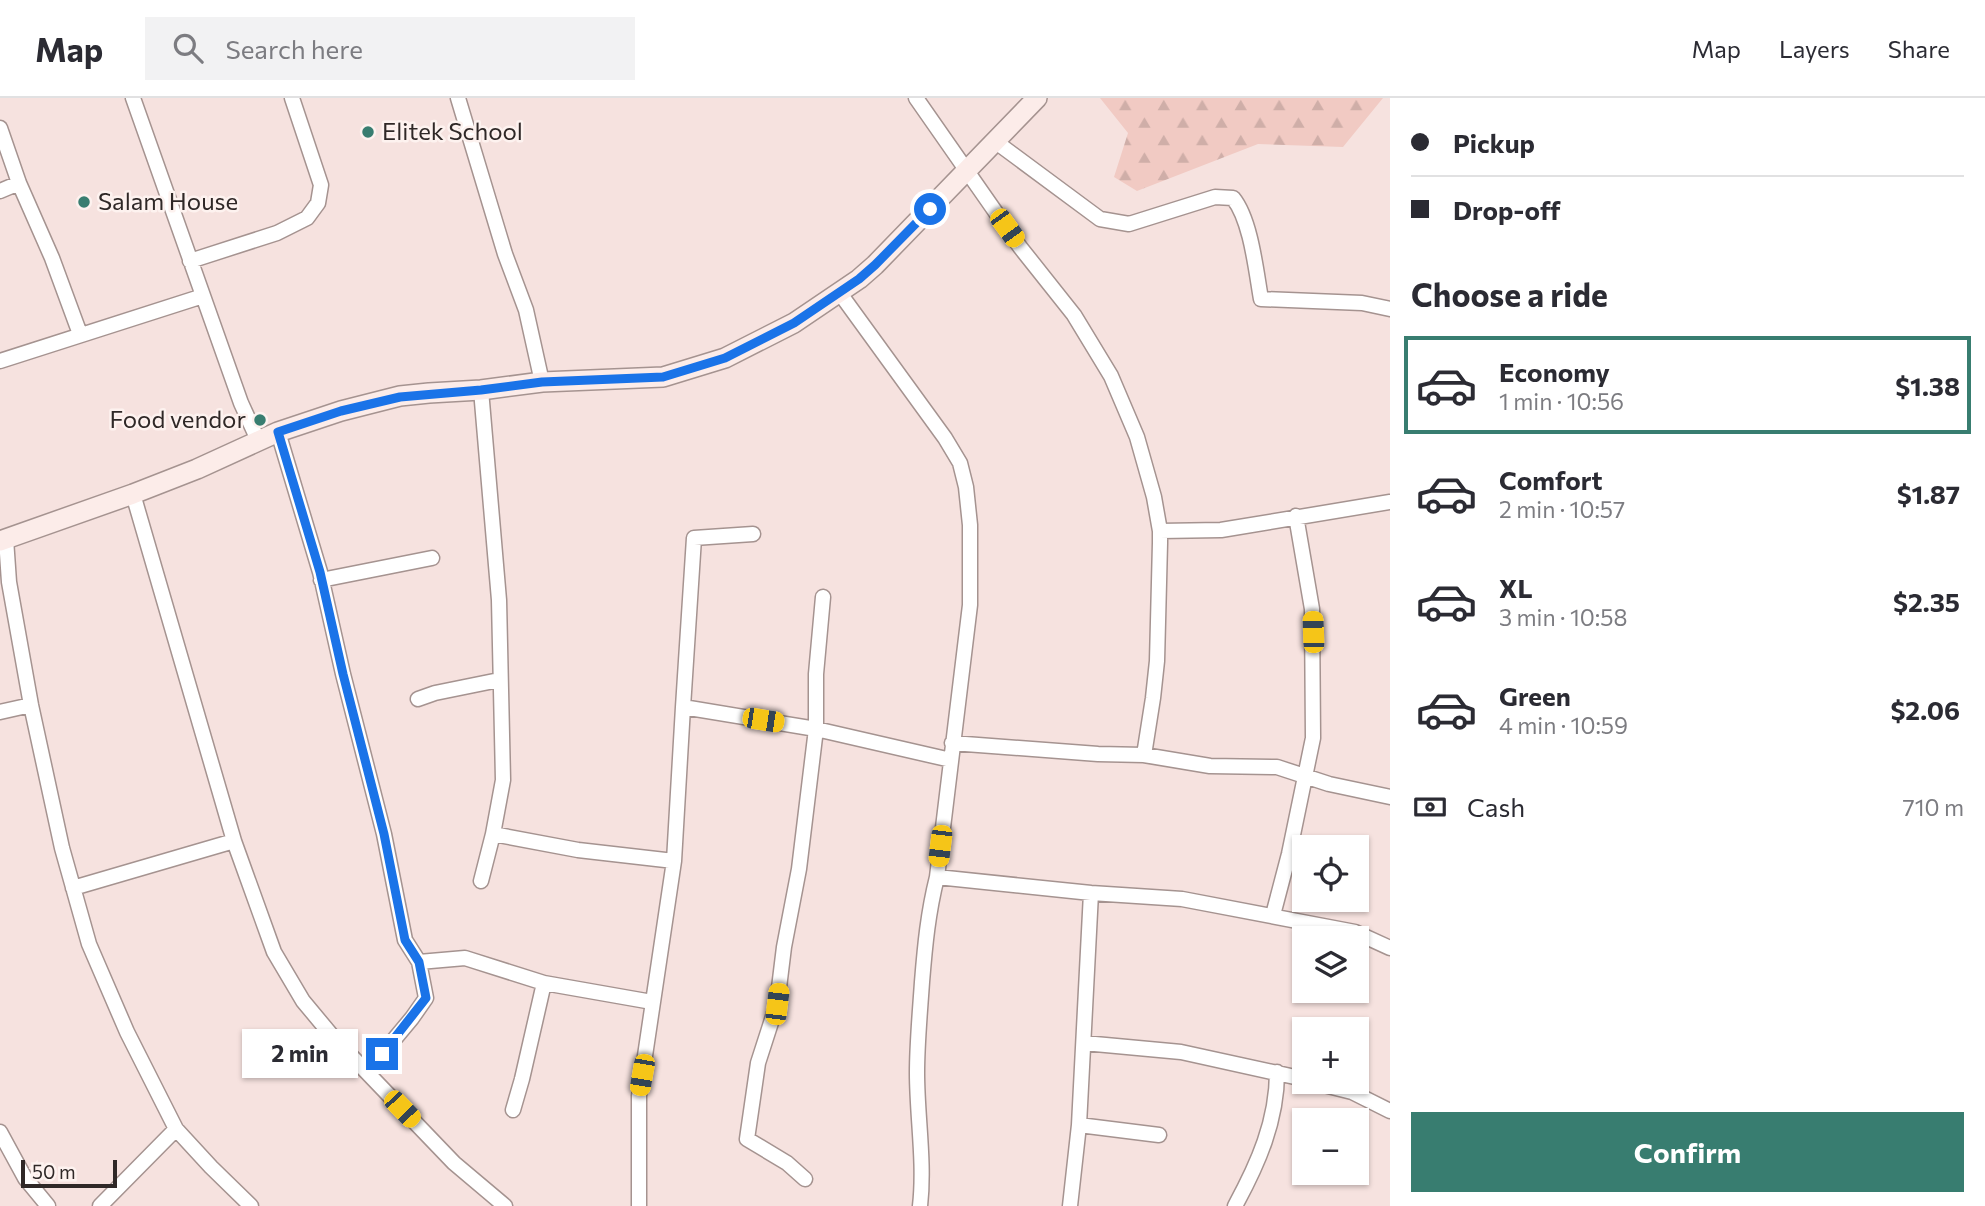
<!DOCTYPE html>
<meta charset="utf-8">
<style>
:root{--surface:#fff;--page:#f2f2f3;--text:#2b2b33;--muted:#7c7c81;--line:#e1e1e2;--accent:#387d70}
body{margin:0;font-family:Commissioner,sans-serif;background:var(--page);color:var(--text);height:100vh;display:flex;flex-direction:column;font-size:26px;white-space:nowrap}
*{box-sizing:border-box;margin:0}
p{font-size:23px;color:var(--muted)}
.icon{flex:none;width:38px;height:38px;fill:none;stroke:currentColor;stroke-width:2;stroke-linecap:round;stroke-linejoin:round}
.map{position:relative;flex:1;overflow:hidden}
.drawer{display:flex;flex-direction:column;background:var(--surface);width:595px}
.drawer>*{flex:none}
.hud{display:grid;align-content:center;height:154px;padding:0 21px;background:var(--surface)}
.buttons{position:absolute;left:1292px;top:737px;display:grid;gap:14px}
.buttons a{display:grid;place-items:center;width:77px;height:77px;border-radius:0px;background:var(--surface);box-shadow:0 2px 5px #0004;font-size:35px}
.scale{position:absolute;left:21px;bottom:18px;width:96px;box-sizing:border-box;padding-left:7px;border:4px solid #2f2827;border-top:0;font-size:19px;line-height:24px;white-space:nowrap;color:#2f2827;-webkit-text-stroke:5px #fdf2ef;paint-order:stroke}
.end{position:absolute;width:32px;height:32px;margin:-16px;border:9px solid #1a73e8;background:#fff;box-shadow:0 0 0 4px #fff}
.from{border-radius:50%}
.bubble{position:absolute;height:49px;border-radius:0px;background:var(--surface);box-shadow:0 2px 5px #0004;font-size:23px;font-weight:700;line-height:49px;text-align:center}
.car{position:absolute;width:21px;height:42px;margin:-21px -10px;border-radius:9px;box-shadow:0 0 5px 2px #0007;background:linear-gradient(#f5c518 24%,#345 0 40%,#f5c518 0 76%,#345 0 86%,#f5c518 0)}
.hud b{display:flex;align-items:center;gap:24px;height:66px;font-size:26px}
.hud b+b{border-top:2px solid var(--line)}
.hud i{width:18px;height:18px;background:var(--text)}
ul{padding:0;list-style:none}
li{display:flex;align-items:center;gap:21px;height:98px;margin:0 14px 10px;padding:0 7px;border:4px solid transparent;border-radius:0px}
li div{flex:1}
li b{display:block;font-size:26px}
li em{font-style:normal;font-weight:700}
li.on{border-color:var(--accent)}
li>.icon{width:63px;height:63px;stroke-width:1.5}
h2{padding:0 21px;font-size:32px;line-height:84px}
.pay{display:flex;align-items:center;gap:18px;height:77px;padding:0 21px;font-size:26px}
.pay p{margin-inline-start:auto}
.primary-button{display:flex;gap:14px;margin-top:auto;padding:14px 21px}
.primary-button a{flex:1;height:80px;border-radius:0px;background:var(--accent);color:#fff;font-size:28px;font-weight:700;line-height:80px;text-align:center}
header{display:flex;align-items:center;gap:42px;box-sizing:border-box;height:98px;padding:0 35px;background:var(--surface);border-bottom:2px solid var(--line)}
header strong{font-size:33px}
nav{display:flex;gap:38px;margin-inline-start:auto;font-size:24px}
.search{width:490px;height:63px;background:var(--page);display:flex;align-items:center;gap:18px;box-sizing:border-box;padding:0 24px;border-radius:0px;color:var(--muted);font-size:26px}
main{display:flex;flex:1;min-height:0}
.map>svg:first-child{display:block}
</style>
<header>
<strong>Map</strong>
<div class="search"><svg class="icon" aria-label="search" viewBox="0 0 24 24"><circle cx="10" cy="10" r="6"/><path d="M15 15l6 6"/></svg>Search here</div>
<nav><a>Map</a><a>Layers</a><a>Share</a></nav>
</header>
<main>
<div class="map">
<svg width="1390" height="1108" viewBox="0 0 1390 1108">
<defs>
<pattern id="forest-firs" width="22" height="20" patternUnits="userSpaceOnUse" patternTransform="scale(1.75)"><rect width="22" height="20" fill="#f1cac3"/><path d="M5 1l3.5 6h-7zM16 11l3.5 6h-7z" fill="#cfaea8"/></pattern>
</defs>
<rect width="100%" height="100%" fill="#f6e2df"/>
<!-- forest -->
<path fill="url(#forest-firs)" d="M1100,0H1383L1343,49L1258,46L1137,93L1114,79L1128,35Z"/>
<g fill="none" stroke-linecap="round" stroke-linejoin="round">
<defs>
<path id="street" d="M133,0L241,305L258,342
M458,0L505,156L526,212L542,284
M916,0L1020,149L1074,217L1111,278L1137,339L1154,399L1160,433V445L1157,563L1153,600L1144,657
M0,30L19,85L52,160L80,236
M996,44L1100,121L1129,126L1215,99L1233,100C1251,122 1256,173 1261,201L1362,205L1390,211
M0,93L19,85
M190,163L277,135L307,120L318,105L321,87L292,0
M839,194L945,340L960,365L966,389L970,427V507L937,779C928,815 925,847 922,884C920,914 917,945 917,975C917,1019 925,1064 920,1108
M0,263L203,198
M481,292L499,502L503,682L493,736L481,783
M278,334L320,474L343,576L384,736L405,842L419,864L426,900L412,920L367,974
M133,396L234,743L274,854L303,903L333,939L454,1065L505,1108
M1160,433L1221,432L1390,404
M753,436L694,440L683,609L816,631L951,662
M6,441L9,484L31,607L62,750L89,846L127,934L176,1031L211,1069L251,1108
M321,482L432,460
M418,601L435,595L499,582
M0,614L31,607
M952,645L1098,656L1144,657L1210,668L1277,669L1329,686L1390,699
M493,736L578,752L674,763L639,998V1108
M674,763L683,609
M937,779L1091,795L1182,801L1355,834L1390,850
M73,790L234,743
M1273,817L1289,756L1313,640L1312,511L1296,418
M419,864L465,860L544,885L652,904
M1084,945L1181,954L1304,981
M1312,984L1352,994L1390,1013
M513,1012L522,981L544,885
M1079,1027L1159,1037
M0,1034L25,1080L48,1108
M805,1081L787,1065L747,1041L758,965L777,906L784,849L799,771L816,631V576L823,499
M100,1108L176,1031
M1070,1108L1079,1027L1091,795
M1235,1108C1258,1066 1277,1023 1277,974"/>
<path id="secondary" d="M0,443L133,396L197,371L278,334L341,313L400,298L429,295L481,292L542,284L663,279L725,260L794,225L859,181L875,167L1037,0"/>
</defs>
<!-- street casing -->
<use href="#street" stroke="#a59390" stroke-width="17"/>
<!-- secondary casing -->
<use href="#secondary" stroke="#a59390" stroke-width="22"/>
<!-- street -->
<use href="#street" stroke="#fff" stroke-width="14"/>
<!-- secondary -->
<use href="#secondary" stroke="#fcece9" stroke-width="19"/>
</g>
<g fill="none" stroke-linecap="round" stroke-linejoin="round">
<!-- route -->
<path stroke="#1a73e8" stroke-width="9" d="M382,956L426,900L419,864L405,842L384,736L343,576L320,474L278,334L341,313L400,299L481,292L542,284L663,279L725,260L794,225L859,181L875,167L930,111"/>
</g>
<!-- markers -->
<g fill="#387d70" stroke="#fdf2ef" stroke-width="2.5">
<circle cx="368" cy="34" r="7"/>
<circle cx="84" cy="104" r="7"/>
<circle cx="260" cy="322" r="7"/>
</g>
<g text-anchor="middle" stroke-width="5" stroke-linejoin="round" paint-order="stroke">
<!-- poi labels -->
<g font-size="24" fill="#2f2827" stroke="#fdf2ef" text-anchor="start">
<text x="382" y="42">Elitek School</text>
<text x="98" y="112">Salam House</text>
<text x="246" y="330" text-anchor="end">Food vendor</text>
</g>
</g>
</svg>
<div class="buttons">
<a><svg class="icon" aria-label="locate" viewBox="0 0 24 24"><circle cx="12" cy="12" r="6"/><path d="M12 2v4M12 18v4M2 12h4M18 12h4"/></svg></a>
<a><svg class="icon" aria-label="layers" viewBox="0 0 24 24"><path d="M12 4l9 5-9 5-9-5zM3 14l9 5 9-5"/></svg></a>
<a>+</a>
<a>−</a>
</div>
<div class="scale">50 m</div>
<i class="end from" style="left:930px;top:111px"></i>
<i class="end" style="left:382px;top:956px"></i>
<div class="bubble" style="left:242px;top:931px;width:116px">2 min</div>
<i class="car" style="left:1007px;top:130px;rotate:144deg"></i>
<i class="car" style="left:1313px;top:534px;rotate:358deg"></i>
<i class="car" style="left:763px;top:622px;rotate:99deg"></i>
<i class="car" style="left:940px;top:748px;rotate:187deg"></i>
<i class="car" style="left:777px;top:906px;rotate:7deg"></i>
<i class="car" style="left:642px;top:977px;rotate:190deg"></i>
<i class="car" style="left:402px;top:1011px;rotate:136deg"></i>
</div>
<section class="drawer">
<div class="hud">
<b><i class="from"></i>Pickup</b>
<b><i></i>Drop-off</b>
</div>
<h2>Choose a ride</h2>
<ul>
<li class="on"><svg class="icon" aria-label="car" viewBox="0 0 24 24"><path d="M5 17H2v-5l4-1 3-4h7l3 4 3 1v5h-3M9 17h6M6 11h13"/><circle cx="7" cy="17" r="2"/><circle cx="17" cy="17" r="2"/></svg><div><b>Economy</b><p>1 min · 10:56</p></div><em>$1.38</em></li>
<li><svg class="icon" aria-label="car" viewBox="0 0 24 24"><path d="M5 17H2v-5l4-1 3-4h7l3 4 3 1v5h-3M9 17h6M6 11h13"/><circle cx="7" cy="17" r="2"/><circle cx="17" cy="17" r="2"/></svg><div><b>Comfort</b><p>2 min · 10:57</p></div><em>$1.87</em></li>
<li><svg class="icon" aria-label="car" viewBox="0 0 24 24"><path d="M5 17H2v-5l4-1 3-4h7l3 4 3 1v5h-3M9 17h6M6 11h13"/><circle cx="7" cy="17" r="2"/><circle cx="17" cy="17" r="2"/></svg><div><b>XL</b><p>3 min · 10:58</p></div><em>$2.35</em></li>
<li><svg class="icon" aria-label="car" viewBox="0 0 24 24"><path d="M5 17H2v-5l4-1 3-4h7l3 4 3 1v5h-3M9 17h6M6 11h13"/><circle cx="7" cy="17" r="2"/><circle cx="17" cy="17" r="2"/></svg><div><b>Green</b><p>4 min · 10:59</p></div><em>$2.06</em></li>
</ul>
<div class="pay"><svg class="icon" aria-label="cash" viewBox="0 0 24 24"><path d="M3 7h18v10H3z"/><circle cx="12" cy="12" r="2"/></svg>Cash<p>710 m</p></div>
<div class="primary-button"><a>Confirm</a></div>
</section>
</main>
